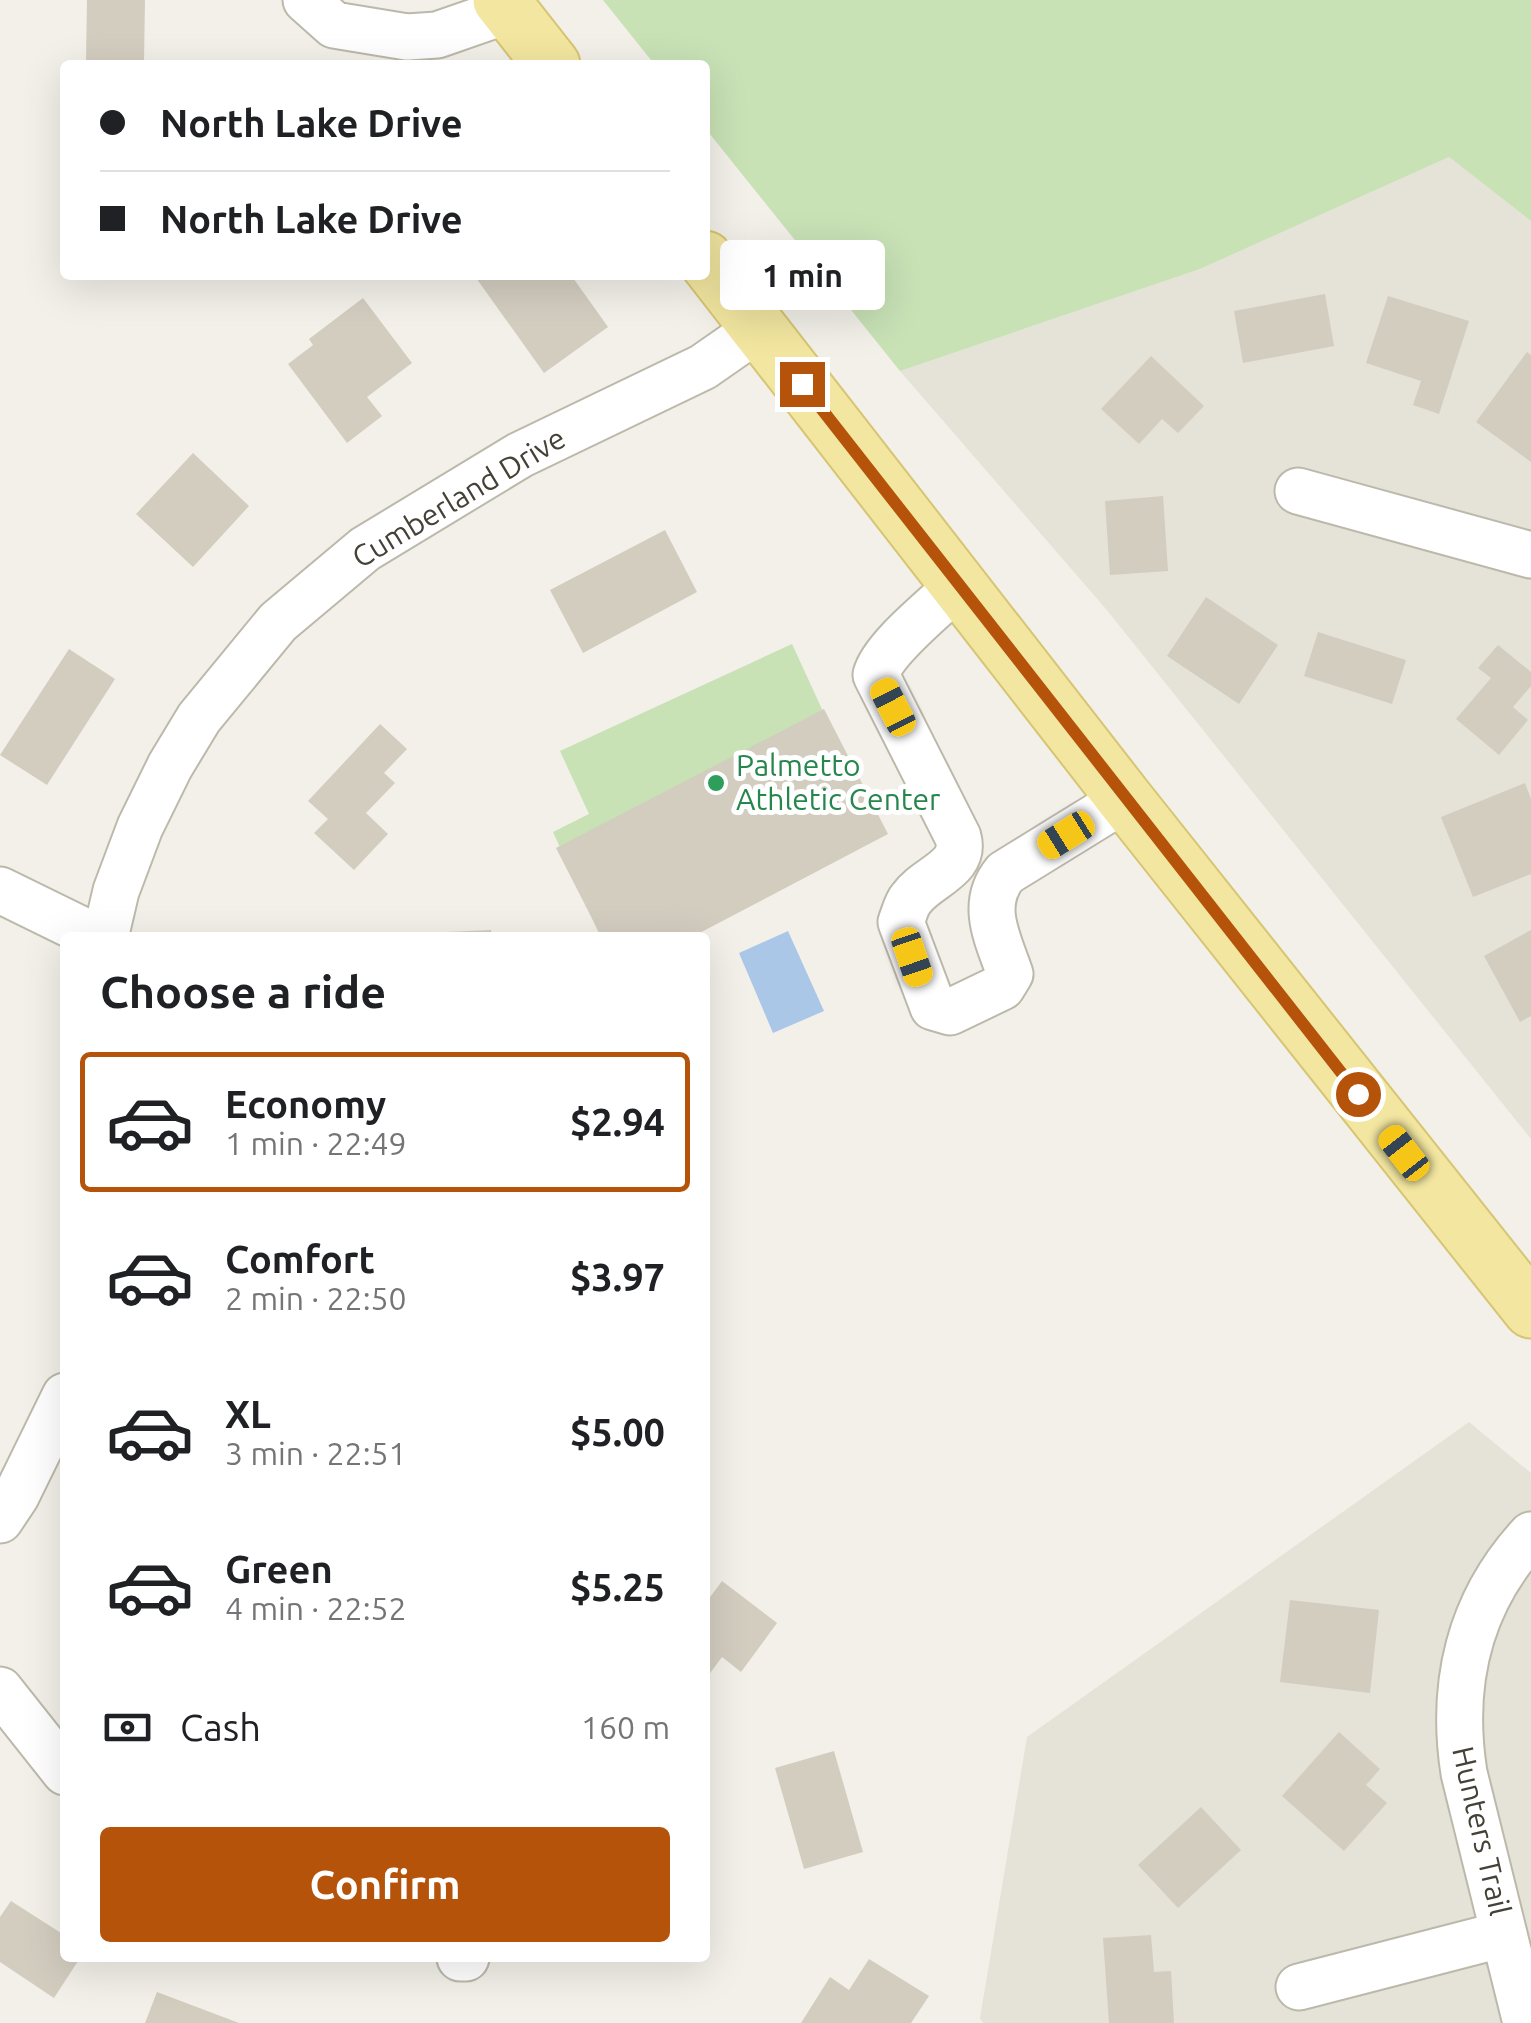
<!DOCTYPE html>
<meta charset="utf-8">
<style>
:root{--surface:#fff;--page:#f2f2f2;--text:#202124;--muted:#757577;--line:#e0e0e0;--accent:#b45309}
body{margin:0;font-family:Ubuntu,sans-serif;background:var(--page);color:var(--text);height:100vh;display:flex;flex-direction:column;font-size:38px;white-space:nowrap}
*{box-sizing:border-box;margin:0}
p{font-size:32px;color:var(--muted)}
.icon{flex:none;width:55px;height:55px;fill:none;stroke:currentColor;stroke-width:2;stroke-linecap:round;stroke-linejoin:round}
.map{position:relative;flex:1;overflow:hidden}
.sheet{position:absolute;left:60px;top:932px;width:650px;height:1030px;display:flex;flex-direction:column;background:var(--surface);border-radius:10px;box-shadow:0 10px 40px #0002}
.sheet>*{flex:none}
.top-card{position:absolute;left:60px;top:60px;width:650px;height:220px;border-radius:10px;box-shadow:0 10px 40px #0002;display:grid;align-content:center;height:220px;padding:0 40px;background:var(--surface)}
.end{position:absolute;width:45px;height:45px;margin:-22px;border:12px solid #b45309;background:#fff;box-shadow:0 0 0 5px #fff}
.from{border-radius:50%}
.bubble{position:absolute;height:70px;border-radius:10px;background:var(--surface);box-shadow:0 10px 40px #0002;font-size:32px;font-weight:600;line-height:70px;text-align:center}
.car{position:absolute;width:30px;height:60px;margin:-30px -15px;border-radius:12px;box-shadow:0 0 8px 2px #0007;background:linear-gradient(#f5c518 24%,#345 0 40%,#f5c518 0 76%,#345 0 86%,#f5c518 0)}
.top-card b{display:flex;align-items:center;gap:35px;height:95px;font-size:38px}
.top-card b+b{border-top:2px solid var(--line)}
.top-card i{width:25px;height:25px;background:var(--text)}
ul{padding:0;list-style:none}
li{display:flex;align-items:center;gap:30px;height:140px;margin:0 20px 15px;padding:0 20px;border:5px solid transparent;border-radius:10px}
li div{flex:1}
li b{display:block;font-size:38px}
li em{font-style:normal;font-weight:600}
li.selected{border-color:var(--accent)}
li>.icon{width:90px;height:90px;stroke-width:1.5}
h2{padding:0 40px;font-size:45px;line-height:120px}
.pay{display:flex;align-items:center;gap:25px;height:110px;padding:0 40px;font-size:38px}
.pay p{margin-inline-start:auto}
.button{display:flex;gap:20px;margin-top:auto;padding:20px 40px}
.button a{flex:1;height:115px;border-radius:10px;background:var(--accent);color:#fff;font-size:40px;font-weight:600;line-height:115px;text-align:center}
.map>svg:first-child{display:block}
</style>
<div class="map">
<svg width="1531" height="2023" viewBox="0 0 1531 2023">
<rect width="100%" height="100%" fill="#f2f0e8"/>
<!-- residential -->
<path fill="#e5e2d7" d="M1449,157L1531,221V1139L1106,609L900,371L1200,269Z
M1469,1422L1531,1473V2023H983L980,2018L1027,1737Z"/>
<!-- green -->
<path fill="#c8e1b5" d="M603,0H1531V221L1449,157L1200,269L900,371L705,128V65H655Z
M792,644L880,835L659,937L601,938L553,832L589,814L560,751Z"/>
<!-- water -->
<path fill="#abc7e8" d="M788,931L824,1011L773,1033L739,953Z"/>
<!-- building -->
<path fill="#d2cdbf" d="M87,0H145L144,62L86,61Z
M474,275H571L608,327L544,373Z
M1325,294L1334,346L1243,363L1234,311Z
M1388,296L1469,321L1439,414L1413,405L1421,381L1366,363Z
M363,298L412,363L367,397L382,416L347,443L288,364L313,345L309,339Z
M1527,352L1531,355V462L1476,422Z
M1151,356L1204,406L1178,433L1162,419L1139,444L1101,409Z
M193,453L249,506L193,567L136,514Z
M1163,496L1168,571L1110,575L1105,501Z
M665,530L697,592L583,653L550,590Z
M1206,597L1278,645L1239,704L1167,656Z
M1318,632L1406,660L1392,704L1304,676Z
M1498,645L1531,672V686L1513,707L1528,720L1499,755L1456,719L1491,678L1478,668Z
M69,649L115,679L47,785L0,755Z
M824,709L888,834L690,938H602L556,848Z
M380,724L407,749L384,773L395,783L366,813L388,834L354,870L314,833L328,819L308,801Z
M1525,783L1531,799V874L1473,897L1441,817Z
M491,930L492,938H401V934Z
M1531,930V1016L1520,1022L1484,956Z
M722,1581L777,1623L741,1672L722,1657L705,1680V1604Z
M1290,1600L1379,1610L1370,1693L1280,1682Z
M1339,1732L1380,1769L1366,1785L1387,1803L1344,1851L1282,1796Z
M834,1751L863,1852L804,1869L775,1768Z
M1201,1807L1241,1850L1178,1908L1138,1865Z
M11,1901L61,1933L65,1927V1958H80L54,1998L0,1962V1917Z
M1151,1935L1154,1972L1171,1971L1174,2023H1109L1103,1938Z
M869,1959L929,1996L911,2023H801L830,1977L849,1990Z
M157,1992L239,2023H145Z"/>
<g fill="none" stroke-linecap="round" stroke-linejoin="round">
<defs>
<path id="minor" d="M306,0L334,25L407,37L437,35L509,10
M1298,491L1531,555
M960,584C938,605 883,648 876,675L958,837C967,869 927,876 911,899C906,905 904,915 901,922L933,1007L950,1012L1002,987L1010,974C998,939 979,905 1005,873L1125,799
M0,890L98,938
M105,938L116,891L140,827L170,766L199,718L278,622L365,549L520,455L703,367L759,328
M0,1520L16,1496L65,1396
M0,1690L65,1772
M460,1958H466
M1299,1987L1504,1934
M1526,2023L1464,1773C1450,1684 1469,1602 1531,1535"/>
<path id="major" d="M501,0L552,65
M705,259L1125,799L1531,1310"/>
</defs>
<!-- minor casing -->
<use href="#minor" stroke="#bcb9ab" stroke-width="49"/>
<!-- major casing -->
<use href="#major" stroke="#d6c572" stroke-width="59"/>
<!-- minor -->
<use href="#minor" stroke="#fff" stroke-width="45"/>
<!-- major -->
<use href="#major" stroke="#f2e6a0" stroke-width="55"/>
</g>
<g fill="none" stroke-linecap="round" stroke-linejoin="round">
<!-- route -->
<path stroke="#b45309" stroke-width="12" d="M802,384L1358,1094"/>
</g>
<!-- markers -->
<circle fill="#2e9e5b" stroke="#fff" stroke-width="4" cx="716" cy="783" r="10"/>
<g text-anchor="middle" stroke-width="10" stroke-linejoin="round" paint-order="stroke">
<!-- street labels -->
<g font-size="30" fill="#444137" stroke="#fff">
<text transform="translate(459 498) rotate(-31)" y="10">Cumberland Drive</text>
<text transform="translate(1481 1831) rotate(77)" y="10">Hunters Trail</text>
</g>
<!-- leisure labels -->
<g font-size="30" fill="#27864d" stroke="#fff" text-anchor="start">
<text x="736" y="776">Palmetto<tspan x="736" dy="34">Athletic Center</tspan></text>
</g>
</g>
</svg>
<i class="end from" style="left:1358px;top:1094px"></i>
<i class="end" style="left:802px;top:384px"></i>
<div class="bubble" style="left:720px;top:240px;width:165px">1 min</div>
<i class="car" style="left:893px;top:707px;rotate:333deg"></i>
<i class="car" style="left:1066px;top:835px;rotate:238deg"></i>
<i class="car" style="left:912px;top:957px;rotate:161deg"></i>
<i class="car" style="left:1404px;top:1153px;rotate:322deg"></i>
<div class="top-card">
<b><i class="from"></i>North Lake Drive</b>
<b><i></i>North Lake Drive</b>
</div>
<section class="sheet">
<h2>Choose a ride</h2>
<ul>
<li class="selected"><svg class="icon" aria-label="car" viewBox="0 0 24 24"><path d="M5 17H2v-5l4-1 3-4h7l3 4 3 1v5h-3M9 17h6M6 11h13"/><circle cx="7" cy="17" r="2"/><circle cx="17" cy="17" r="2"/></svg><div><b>Economy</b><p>1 min · 22:49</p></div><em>$2.94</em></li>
<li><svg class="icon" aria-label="car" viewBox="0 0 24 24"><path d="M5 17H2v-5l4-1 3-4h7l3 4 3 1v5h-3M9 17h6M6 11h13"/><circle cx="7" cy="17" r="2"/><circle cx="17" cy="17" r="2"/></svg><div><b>Comfort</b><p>2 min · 22:50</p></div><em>$3.97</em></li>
<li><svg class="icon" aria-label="car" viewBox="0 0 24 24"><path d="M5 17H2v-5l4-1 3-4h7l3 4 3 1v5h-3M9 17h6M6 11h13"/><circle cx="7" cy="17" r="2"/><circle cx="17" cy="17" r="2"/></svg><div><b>XL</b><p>3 min · 22:51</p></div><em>$5.00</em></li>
<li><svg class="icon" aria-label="car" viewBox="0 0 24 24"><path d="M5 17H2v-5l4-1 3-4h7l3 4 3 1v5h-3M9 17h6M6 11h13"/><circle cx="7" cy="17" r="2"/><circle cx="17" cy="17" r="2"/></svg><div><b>Green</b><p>4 min · 22:52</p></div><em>$5.25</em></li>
</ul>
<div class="pay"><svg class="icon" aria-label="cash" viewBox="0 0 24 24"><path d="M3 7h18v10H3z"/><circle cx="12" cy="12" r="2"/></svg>Cash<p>160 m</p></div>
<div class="button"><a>Confirm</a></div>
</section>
</div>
